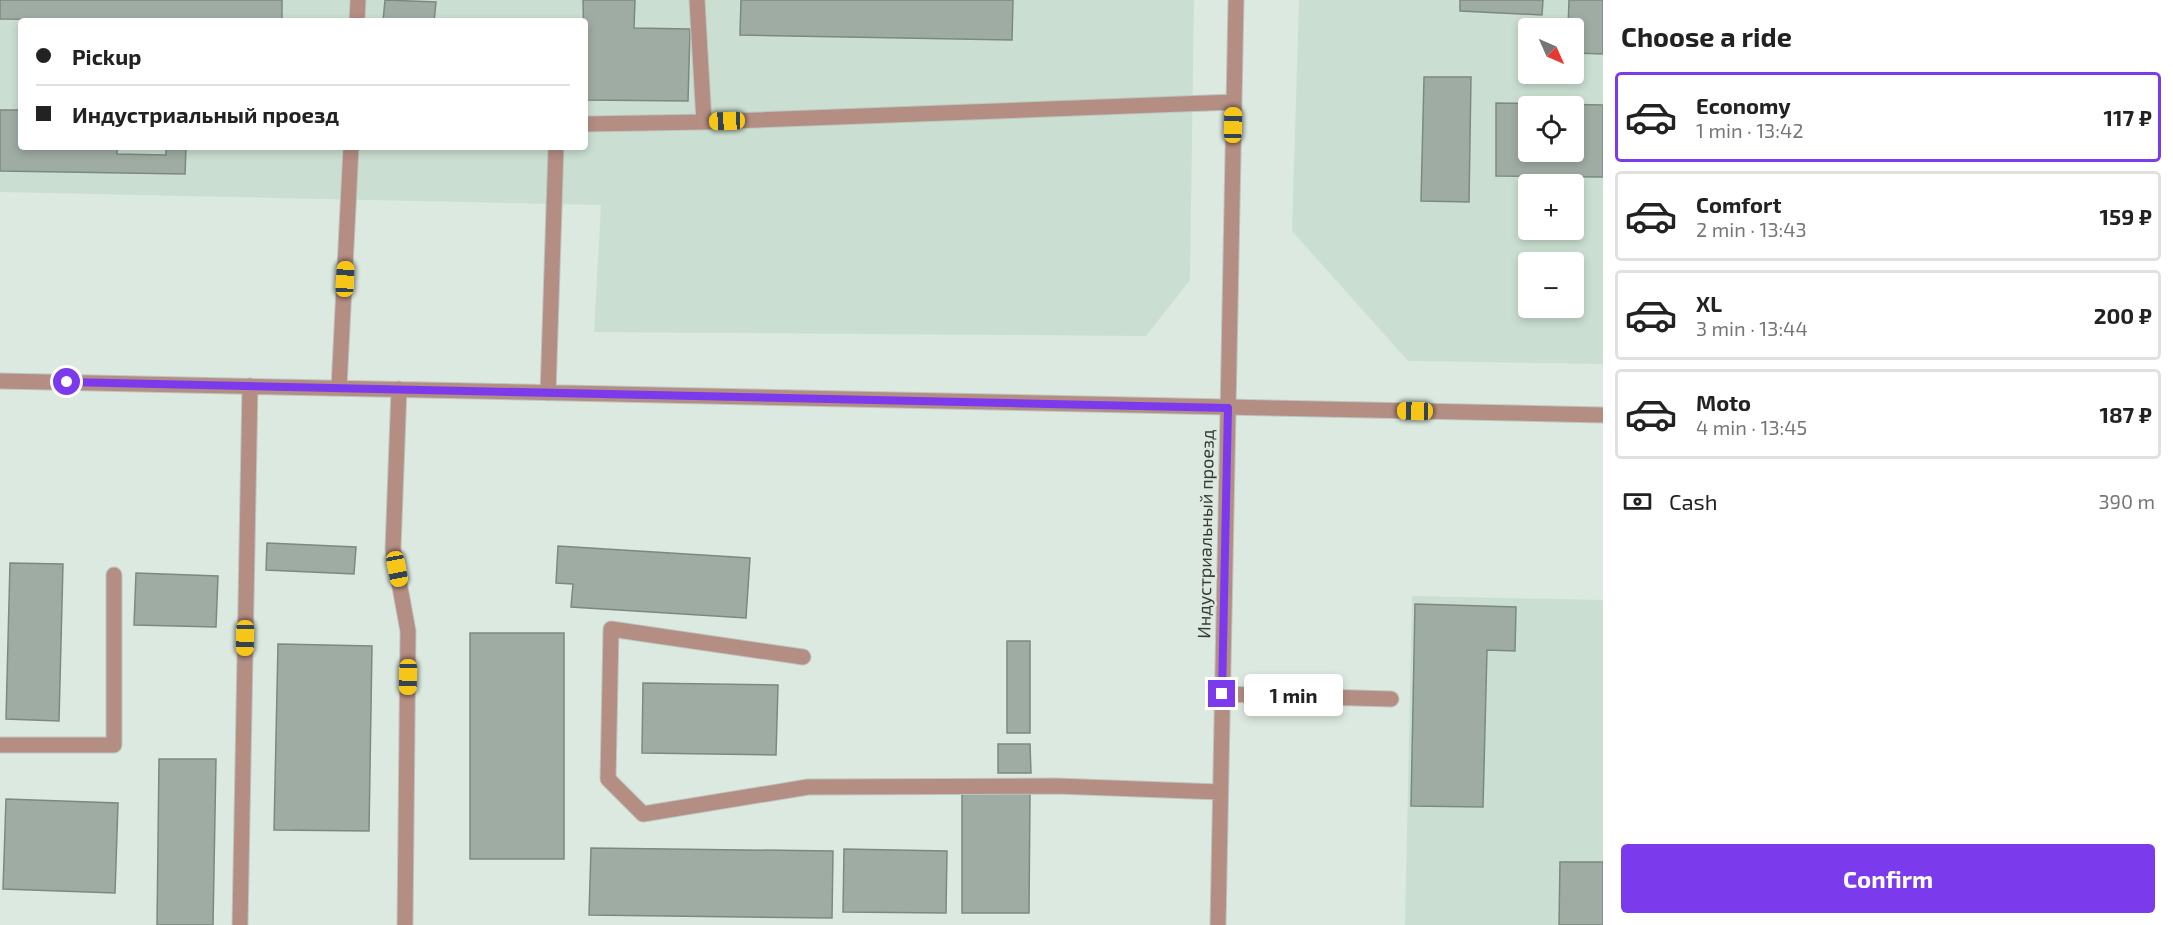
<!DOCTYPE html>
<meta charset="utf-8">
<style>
:root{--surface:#fff;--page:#f6f6f6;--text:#222;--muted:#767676;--line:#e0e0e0;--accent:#7c3aed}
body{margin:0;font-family:"Exo 2",sans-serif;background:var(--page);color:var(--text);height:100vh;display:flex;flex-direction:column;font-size:22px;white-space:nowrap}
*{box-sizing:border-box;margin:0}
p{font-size:20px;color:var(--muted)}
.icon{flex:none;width:33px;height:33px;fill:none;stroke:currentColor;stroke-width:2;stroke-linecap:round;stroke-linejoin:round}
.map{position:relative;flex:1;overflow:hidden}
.panel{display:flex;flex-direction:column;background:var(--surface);width:570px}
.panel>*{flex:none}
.top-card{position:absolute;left:18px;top:18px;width:570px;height:132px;border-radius:6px;box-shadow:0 3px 9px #0003;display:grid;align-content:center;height:132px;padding:0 18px;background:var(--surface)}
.needle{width:39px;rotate:135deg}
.fabs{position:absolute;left:1518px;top:18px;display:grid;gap:12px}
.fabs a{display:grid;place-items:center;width:66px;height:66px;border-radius:6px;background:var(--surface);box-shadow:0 3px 9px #0003;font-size:30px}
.end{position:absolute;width:27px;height:27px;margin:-14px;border:8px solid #7c3aed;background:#fff;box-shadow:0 0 0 3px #fff}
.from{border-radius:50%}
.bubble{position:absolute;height:42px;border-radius:6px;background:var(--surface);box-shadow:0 3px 9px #0003;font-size:20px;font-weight:700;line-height:42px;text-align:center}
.car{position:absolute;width:18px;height:36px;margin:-18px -9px;border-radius:8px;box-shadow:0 0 4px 2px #0007;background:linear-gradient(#f5c518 24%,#345 0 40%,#f5c518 0 76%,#345 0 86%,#f5c518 0)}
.top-card b{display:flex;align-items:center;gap:21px;height:57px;font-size:22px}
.top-card b+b{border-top:2px solid var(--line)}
.top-card i{width:15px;height:15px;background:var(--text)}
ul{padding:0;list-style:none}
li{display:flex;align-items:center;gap:18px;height:90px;margin:0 12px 9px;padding:0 6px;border:3px solid var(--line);border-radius:6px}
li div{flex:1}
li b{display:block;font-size:22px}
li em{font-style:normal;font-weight:700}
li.current{border-color:var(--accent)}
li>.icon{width:54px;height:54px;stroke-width:1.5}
h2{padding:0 18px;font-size:27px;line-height:72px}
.pay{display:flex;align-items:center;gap:15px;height:66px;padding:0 18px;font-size:22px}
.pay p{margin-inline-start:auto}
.primary-button{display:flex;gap:12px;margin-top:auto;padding:12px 18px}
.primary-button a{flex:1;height:69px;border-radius:6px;background:var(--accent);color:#fff;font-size:24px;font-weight:700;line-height:69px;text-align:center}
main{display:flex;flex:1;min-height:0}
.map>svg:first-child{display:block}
</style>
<main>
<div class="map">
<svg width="1603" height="925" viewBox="0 0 1603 925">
<rect width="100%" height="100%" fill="#dce9e0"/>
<!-- built -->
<path fill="#cadfd1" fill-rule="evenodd" d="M0,0H1194L1190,280L1146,336L594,332L601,205L0,192ZM21,21H585V147H21Z
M1299,0H1603V364L1408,361L1292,231ZM1528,28H1574V74H1528ZM1528,106H1574V152H1528ZM1528,184H1574V230H1528ZM1528,262H1574V308H1528Z
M1412,596L1603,600V925H1405Z"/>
<!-- building -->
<path fill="#9faca3" stroke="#7c8980" stroke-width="1.5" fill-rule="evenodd" d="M0,0H282V21L0,19Z
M385,0L436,2L434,21H383Z
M583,0H635L634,28L690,29L688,101L585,100Z
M741,0H1013L1012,40L740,35Z
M1460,0H1543L1542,15L1460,11Z
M1569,0H1603V54L1574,53V28H1568Z
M1424,77H1471L1469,202L1421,201Z
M1496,103L1603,105V177L1496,176ZM1528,106H1574V152H1528Z
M0,110H21V147H117V154L166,155V147H186L185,174L0,171Z
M267,543L356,547L354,574L266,570Z
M558,546L750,558L746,618L571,607L573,584L556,583Z
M10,563L63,564L59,721L6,719Z
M136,573L218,576L216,627L134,625Z
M1415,604L1516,607L1515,651L1487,650L1483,807L1411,806Z
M470,633H564V859H470Z
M1007,641H1030V733H1007Z
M278,644L372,646L369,831L274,830Z
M643,683L778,685L776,755L642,753Z
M998,744H1030L1031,773H998Z
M159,759H216L213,925H157Z
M962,793H1030L1029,913H962Z
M6,799L118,803L115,893L3,889Z
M591,848L833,851L832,918L589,915Z
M844,849L947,851L946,913L843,912Z
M1560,862H1603V925H1559Z"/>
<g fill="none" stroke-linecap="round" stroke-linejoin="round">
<defs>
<path id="minor" d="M697,0L704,122L1234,102
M357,21L358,0
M585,124L704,122
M0,381L1603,415
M339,388L351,147
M399,389L393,549L408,631L405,925
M548,393L556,147
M803,657L611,629L608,779L643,814L808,787L1056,786L1220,792
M1222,694L1391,699
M0,745H114V575
M240,925L250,386
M1218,925L1236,0"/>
</defs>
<!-- minor casing -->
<use href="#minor" stroke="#bbc6be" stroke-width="17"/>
<!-- minor -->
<use href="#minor" stroke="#b48d83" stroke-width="15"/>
</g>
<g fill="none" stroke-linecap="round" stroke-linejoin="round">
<!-- route -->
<path stroke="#7c3aed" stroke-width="8" d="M67,382L1228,408L1222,694"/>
</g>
<g text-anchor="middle" stroke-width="4.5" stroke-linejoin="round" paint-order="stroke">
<!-- street labels -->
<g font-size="18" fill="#353a36" stroke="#dce9e0">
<text transform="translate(1206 534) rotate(-89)" y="6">Индустриальный проезд</text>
</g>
</g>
</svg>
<div class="fabs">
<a><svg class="needle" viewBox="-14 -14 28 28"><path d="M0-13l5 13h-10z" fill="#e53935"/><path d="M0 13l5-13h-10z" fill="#767676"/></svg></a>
<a><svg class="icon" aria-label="locate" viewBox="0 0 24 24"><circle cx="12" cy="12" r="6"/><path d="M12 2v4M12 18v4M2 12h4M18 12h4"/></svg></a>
<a>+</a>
<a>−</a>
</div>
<i class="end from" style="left:67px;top:382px"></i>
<i class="end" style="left:1222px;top:694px"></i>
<div class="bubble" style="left:1244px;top:674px;width:99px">1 min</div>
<i class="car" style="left:727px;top:121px;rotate:268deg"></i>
<i class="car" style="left:1233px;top:125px;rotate:1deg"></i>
<i class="car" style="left:345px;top:279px;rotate:3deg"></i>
<i class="car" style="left:1415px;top:411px;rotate:271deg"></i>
<i class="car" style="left:397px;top:569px;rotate:169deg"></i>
<i class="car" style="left:245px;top:638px;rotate:181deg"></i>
<i class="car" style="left:408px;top:677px;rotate:181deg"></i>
<div class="top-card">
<b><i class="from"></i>Pickup</b>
<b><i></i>Индустриальный проезд</b>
</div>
</div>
<section class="panel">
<h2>Choose a ride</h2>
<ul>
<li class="current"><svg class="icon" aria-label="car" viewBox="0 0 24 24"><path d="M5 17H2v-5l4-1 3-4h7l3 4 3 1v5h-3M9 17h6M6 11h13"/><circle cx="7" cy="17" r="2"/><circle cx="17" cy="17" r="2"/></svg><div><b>Economy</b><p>1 min · 13:42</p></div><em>117 ₽</em></li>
<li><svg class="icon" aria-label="car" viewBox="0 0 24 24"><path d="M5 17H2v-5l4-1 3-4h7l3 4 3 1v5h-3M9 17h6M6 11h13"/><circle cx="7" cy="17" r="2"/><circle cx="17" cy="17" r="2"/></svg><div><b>Comfort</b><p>2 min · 13:43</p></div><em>159 ₽</em></li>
<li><svg class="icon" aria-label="car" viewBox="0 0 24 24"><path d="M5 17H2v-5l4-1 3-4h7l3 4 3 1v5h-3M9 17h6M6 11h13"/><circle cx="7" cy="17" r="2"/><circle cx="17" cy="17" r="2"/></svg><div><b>XL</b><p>3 min · 13:44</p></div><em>200 ₽</em></li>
<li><svg class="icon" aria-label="car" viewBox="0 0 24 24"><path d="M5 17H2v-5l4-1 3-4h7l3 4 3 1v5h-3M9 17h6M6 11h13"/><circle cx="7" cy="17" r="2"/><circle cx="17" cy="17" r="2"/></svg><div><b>Moto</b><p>4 min · 13:45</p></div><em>187 ₽</em></li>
</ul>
<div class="pay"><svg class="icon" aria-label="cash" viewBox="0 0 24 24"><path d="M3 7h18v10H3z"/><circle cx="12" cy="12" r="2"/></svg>Cash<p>390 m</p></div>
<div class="primary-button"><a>Confirm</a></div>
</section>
</main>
